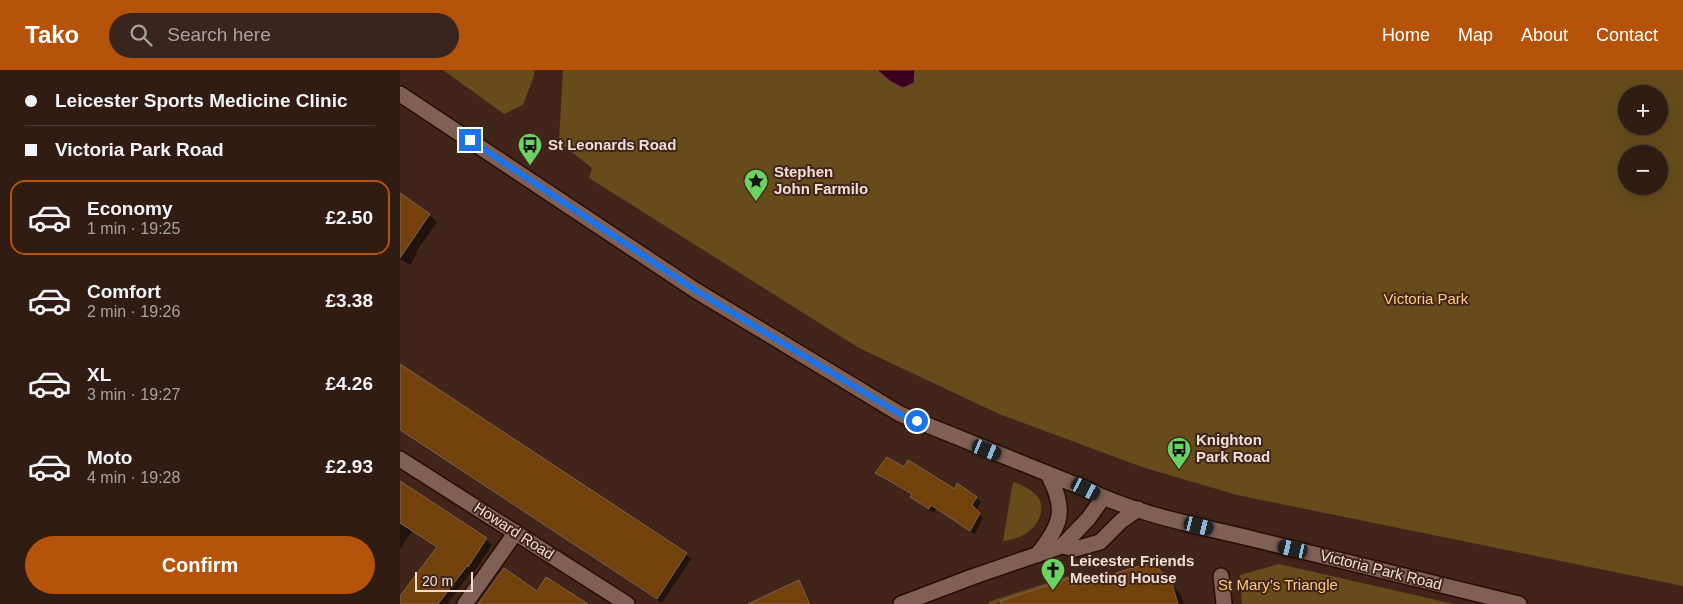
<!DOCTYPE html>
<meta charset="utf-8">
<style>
:root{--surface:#311c14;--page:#39251d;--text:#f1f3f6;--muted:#a8a1a0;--line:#4c3a34;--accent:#b45309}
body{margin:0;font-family:Arial,sans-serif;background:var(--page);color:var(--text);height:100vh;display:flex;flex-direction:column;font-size:19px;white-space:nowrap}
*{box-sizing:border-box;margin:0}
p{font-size:16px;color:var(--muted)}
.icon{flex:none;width:28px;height:28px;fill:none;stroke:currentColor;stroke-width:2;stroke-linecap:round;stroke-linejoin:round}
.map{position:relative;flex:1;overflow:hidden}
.details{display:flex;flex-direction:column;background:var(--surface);width:400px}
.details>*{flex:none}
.hud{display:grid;align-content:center;height:110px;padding:0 25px;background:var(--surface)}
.tools{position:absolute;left:1218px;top:15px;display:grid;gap:10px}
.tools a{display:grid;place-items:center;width:50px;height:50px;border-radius:50%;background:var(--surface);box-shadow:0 5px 20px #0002,0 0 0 1px var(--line);font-size:25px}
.scale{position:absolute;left:15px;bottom:12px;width:58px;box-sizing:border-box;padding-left:5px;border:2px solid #f0ddd6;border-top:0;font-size:14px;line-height:18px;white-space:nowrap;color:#f0ddd6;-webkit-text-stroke:4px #41251b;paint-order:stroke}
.end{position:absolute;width:22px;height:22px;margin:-11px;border:6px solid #1a73e8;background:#fff;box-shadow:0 0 0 2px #fff}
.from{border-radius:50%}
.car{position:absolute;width:15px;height:30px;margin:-15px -8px;border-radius:6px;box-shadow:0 0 4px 1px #0007;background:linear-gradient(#222 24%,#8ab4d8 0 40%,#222 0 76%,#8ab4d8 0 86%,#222 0)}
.hud b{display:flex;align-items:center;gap:18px;height:48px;font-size:19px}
.hud b+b{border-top:1px solid var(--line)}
.hud i{width:12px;height:12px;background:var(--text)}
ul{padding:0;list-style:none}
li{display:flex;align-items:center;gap:15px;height:75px;margin:0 10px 8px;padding:0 15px;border:2px solid transparent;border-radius:15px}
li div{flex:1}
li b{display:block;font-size:19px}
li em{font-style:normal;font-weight:700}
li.active{border-color:var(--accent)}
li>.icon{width:45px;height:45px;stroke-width:1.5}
.button{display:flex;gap:10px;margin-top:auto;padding:10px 25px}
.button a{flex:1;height:58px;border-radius:30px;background:var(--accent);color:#fff;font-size:20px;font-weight:700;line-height:58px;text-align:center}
header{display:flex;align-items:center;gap:30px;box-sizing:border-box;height:70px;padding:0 25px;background:var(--accent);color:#fff}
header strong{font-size:24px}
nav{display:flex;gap:28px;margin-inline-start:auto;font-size:18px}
.search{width:350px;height:45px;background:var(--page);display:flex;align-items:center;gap:12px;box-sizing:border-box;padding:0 18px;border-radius:28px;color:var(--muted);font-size:19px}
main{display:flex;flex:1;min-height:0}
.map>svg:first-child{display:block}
</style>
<header>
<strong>Tako</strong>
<div class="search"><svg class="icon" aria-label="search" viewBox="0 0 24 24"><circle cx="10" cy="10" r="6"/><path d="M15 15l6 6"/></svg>Search here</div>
<nav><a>Home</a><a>Map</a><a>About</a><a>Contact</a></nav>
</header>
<main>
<section class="details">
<div class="hud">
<b><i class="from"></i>Leicester Sports Medicine Clinic</b>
<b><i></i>Victoria Park Road</b>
</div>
<ul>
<li class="active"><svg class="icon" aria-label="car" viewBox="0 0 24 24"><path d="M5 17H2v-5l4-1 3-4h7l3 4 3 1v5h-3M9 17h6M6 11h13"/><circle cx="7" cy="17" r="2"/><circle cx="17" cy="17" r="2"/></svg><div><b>Economy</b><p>1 min · 19:25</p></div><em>£2.50</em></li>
<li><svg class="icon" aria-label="car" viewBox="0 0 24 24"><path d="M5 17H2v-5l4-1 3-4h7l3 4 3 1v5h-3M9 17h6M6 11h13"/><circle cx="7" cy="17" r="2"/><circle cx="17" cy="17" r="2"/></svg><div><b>Comfort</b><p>2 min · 19:26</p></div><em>£3.38</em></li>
<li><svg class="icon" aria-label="car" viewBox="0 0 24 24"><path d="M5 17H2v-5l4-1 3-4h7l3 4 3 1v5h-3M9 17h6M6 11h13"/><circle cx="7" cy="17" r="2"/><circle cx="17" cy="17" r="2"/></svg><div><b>XL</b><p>3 min · 19:27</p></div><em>£4.26</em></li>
<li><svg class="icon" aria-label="car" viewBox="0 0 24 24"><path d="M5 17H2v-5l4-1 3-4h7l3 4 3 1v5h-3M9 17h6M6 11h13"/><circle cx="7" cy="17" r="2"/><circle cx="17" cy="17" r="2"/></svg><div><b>Moto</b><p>4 min · 19:28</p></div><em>£2.93</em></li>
</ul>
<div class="button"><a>Confirm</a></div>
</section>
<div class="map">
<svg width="1283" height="534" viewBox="0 0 1283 534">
<rect width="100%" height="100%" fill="#41251b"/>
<!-- green -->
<path fill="#654c1a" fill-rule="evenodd" d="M43,0H134V6L123,35L104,44Z
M163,0H1283V516L837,425L742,397L599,344L459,278L189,108L192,98L159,72ZM1226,24H1259V56H1226ZM1226,84H1259V116H1226Z
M613,412C622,415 631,419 637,426C649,441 634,462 619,467C614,469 609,470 603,471Z
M879,494L1054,534H842L840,505Z
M672,505L681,534H589L588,532Z"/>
<!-- water -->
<path fill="#3b001b" stroke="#714253" d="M477,0H515L514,13L503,18L491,12Z"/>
<!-- shadow -->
<path fill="#0007" d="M0,124L30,145L37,152L16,182L17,184L10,195L0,189Z
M0,296L286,484L291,489L262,533L0,361Z
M505,398L555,421L576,428L581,432L576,441L583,448L575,464L536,439L534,443L516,431L512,427L513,425L481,408L477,403Z
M0,413L86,469L92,475L74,502L72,501L47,534H0V528L38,478L12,461L0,479Z
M762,503L781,525L784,534H595L669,510L676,516Z
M399,512L403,517L412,534H351Z"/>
<!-- building -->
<path fill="#72410c" stroke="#7e644f" d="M0,123L30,144L0,188Z
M0,294L287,483L257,529L0,360Z
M487,387L504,397L508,390L555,419L557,413L577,427L572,435L580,443L570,461L531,435L529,439L510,427L512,424L475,403Z
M0,411L87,468L68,497L67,496L38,534H0V526L37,477L0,453Z
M753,492L772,514L778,534H601L600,531L670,508L672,516Z
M104,498L137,521L146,507L188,534H78Z
M399,510L410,534H348Z"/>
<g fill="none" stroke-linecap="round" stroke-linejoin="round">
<defs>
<path id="street" d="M0,389L227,534
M821,506L824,534
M65,534L116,462"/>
<path id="secondary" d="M0,24L295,220L500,344L686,419C734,444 800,456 853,469C942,491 1030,512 1119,534
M662,476L675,479L700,472L721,451L738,439
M637,485C661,455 667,441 649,406
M501,534L572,507L662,476L688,449L703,428"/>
</defs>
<!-- street casing -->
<use href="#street" stroke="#270d05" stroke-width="18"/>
<!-- secondary casing -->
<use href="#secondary" stroke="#270d05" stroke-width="18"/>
<!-- street -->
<use href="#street" stroke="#806054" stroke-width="15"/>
<!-- secondary -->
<use href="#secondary" stroke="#806054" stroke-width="15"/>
</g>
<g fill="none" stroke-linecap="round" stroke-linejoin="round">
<!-- route -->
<path stroke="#1a73e8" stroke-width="6" d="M70,70L295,220L500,344L517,351"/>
</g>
<!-- icons -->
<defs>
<symbol id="bus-pin" viewBox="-11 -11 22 30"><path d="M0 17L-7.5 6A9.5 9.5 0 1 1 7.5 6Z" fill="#6cd362" stroke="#41251b"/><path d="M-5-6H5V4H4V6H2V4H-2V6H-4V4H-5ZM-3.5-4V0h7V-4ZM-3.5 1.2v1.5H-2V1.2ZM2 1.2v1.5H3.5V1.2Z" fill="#111"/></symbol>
<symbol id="sight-pin" viewBox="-11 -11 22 30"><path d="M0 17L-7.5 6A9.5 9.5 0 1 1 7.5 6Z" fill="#6cd362" stroke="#41251b"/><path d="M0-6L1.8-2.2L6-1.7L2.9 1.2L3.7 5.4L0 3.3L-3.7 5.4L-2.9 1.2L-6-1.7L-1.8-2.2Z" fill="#111"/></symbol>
<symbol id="church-pin" viewBox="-11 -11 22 30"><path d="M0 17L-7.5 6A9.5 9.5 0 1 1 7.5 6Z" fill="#6cd362" stroke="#41251b"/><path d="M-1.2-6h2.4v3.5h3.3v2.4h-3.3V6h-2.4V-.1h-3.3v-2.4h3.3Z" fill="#111"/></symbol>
</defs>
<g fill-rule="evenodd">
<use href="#bus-pin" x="116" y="61" width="28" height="38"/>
<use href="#sight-pin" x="342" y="97" width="28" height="38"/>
<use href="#bus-pin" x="765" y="365" width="28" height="38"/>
<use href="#church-pin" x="639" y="486" width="28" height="38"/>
</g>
<g text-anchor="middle" stroke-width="4" stroke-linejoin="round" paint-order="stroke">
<!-- poi labels -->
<g font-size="15" font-weight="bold" fill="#f0ddd6" stroke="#41251b" text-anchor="start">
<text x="148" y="80">St Leonards Road</text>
<text x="374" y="107">Stephen<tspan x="374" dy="17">John Farmilo</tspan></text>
<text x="796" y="375">Knighton<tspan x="796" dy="17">Park Road</tspan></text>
<text x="670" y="496">Leicester Friends<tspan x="670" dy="17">Meeting House</tspan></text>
</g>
<!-- park labels -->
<g font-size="15" fill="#fccd78" stroke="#41251b">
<text x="1026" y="234">Victoria Park</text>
<text x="878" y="520">St Mary’s Triangle</text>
</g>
<!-- street labels -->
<g font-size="15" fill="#f0ddd6" stroke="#41251b">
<text transform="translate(114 461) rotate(33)" y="5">Howard Road</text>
<text transform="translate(981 500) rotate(14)" y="5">Victoria Park Road</text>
</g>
</g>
</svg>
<div class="tools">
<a>+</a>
<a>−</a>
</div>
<div class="scale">20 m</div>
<i class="end from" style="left:517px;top:351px"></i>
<i class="end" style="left:70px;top:70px"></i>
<i class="car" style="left:587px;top:380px;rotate:112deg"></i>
<i class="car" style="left:686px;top:419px;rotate:117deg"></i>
<i class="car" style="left:799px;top:456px;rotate:104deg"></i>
<i class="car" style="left:893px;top:479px;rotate:283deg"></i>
</div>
</main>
